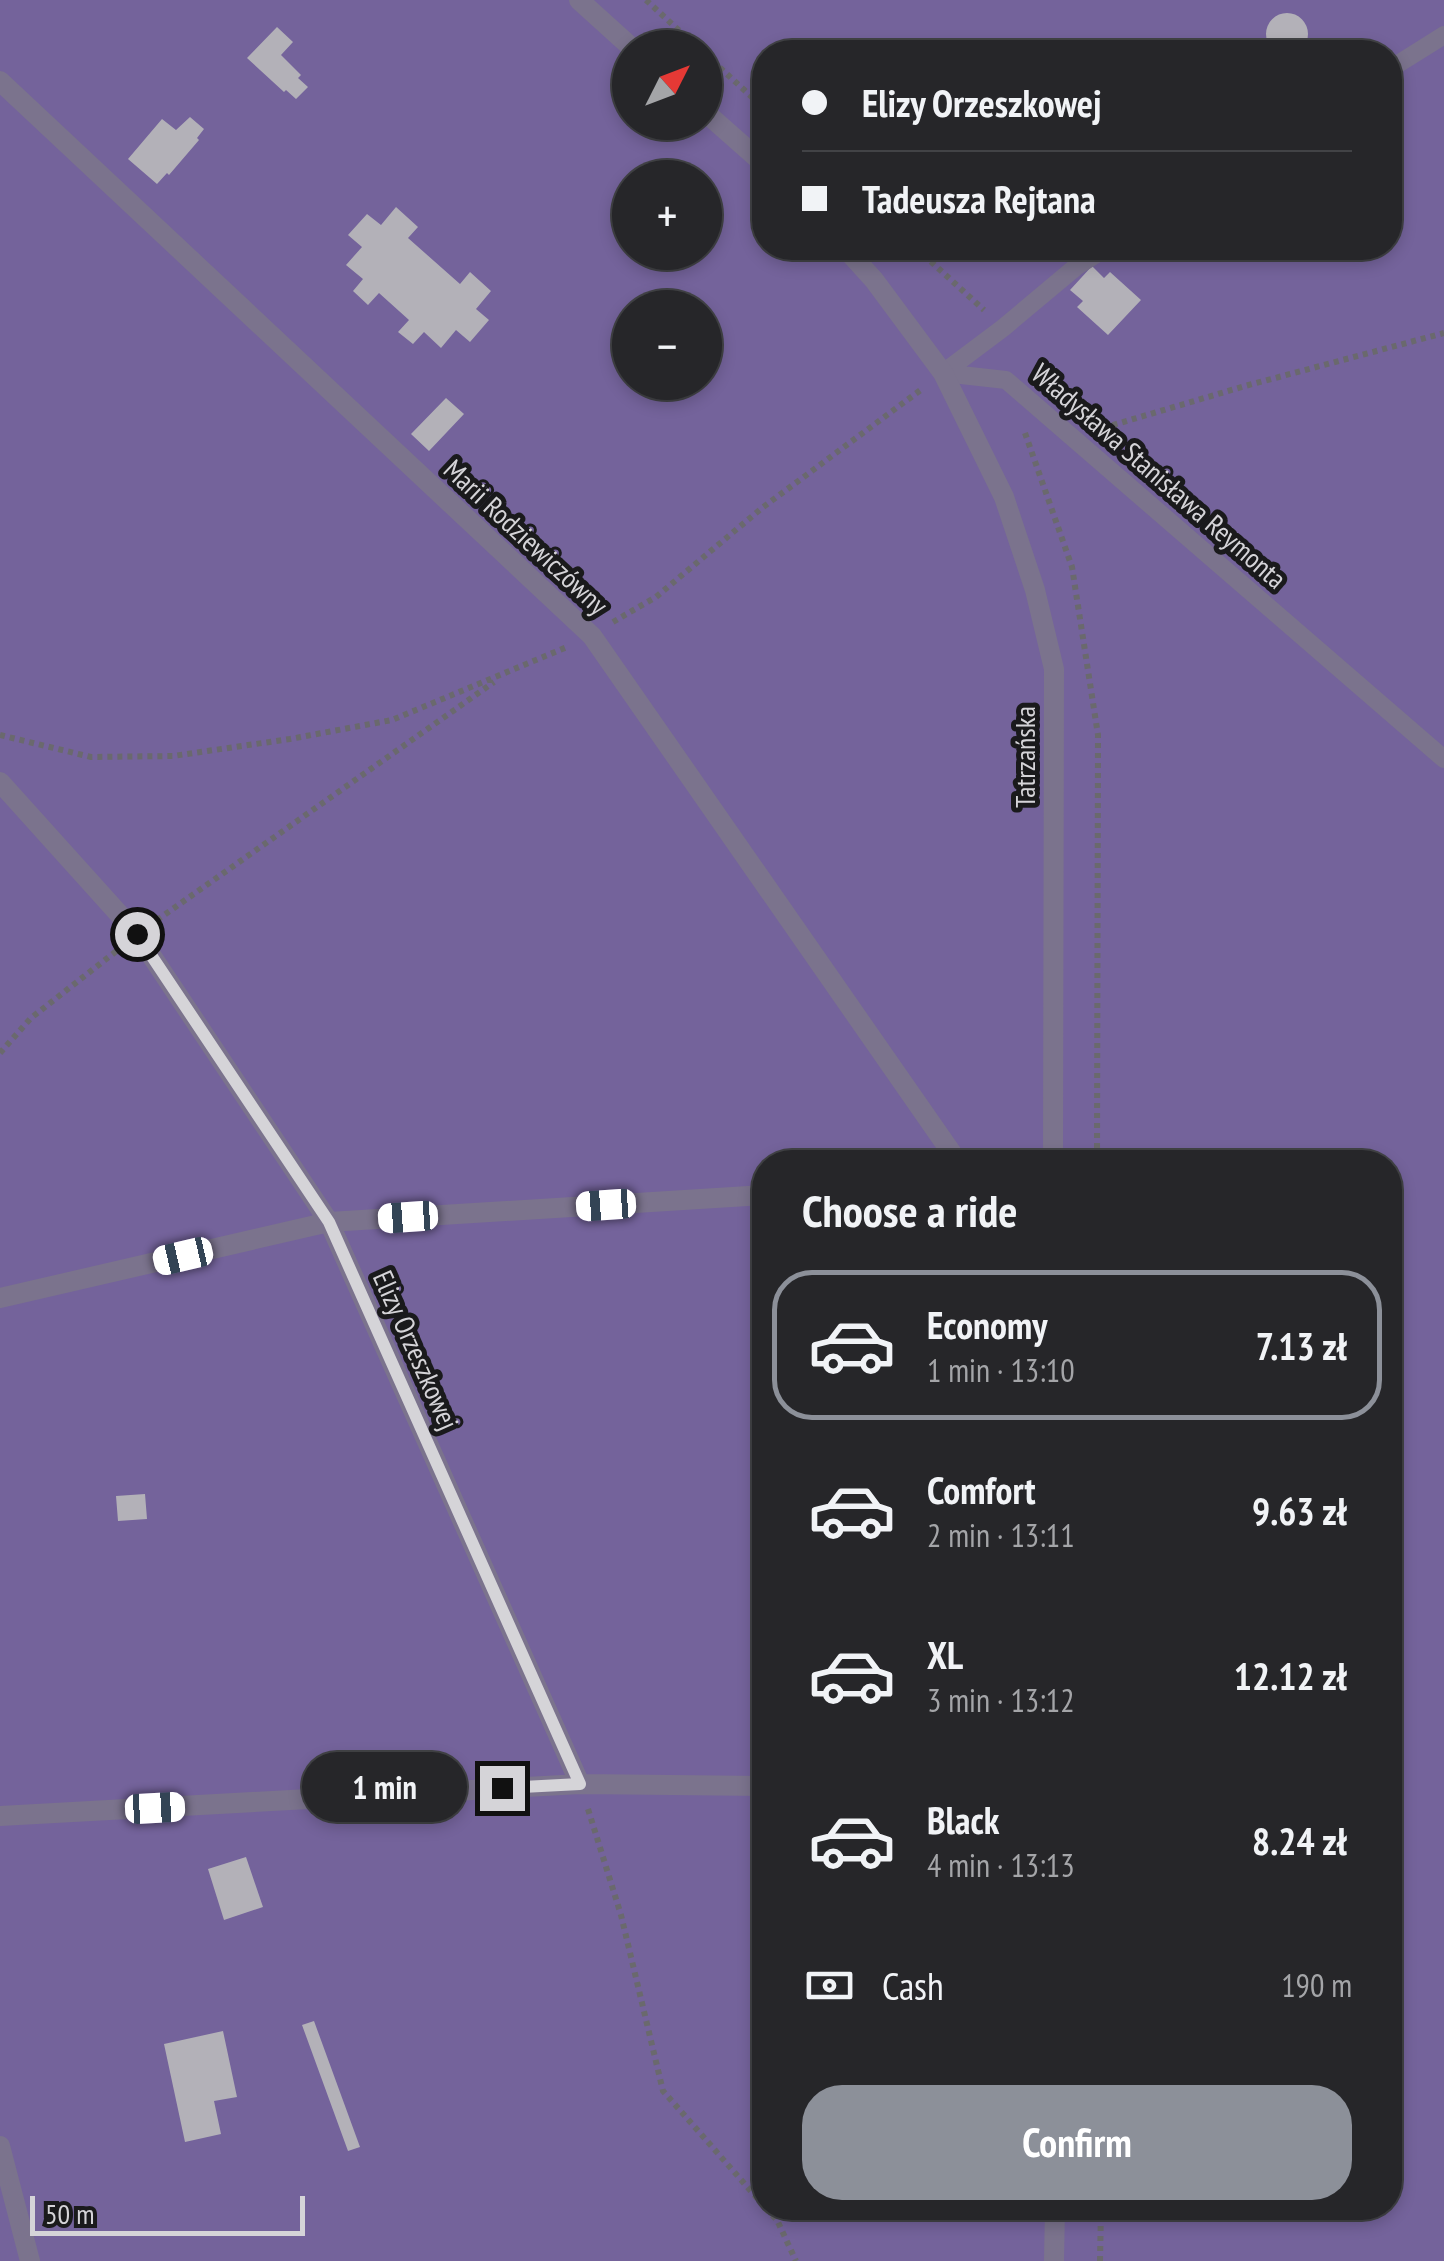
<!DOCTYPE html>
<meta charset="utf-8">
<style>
:root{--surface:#262629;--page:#2e2e31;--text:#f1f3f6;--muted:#a4a5a8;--line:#424346;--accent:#8c9099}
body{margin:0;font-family:"PT Sans Narrow",sans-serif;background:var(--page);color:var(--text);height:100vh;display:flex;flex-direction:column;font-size:38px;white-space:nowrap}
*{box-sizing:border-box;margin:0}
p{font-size:32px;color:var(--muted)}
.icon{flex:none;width:55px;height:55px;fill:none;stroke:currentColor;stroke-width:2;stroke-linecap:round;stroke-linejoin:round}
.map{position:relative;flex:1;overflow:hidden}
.sheet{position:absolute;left:752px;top:1150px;width:650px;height:1070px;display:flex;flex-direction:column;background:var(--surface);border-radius:40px;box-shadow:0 5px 15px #0003,0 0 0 2px var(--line)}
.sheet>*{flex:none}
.top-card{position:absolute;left:752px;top:40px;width:650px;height:220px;border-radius:40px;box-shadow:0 5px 15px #0003,0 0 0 2px var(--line);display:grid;align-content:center;height:220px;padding:0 50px;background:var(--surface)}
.needle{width:65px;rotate:48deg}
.fabs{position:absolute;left:612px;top:30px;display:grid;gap:20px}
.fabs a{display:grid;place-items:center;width:110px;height:110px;border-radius:50%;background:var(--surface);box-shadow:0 5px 15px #0003,0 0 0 2px var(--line);font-size:50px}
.scale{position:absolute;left:30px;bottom:25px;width:275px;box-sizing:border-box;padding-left:10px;border:5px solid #d5d4d8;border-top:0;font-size:28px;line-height:35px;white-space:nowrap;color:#d5d4d8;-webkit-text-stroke:8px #1a1a1c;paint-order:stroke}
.end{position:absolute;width:45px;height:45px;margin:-22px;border:12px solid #d5d4d8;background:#111;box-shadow:0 0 0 5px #111}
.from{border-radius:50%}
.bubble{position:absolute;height:70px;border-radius:35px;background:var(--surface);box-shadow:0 5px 15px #0003,0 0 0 2px var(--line);font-size:32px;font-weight:800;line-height:70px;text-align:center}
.car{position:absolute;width:30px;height:60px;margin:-30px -15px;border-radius:12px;box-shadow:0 0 8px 2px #0007;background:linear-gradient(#fff 24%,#345 0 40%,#fff 0 76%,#345 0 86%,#fff 0)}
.top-card b{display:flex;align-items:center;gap:35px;height:95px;font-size:38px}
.top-card b+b{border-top:2px solid var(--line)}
.top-card i{width:25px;height:25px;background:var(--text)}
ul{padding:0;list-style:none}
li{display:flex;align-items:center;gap:30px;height:150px;margin:0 20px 15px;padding:0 30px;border:5px solid transparent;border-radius:40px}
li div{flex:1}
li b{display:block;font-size:38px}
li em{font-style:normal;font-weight:800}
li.current{border-color:var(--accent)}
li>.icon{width:90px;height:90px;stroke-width:1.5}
h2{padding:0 50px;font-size:45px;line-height:120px}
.pay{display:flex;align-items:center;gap:25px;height:110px;padding:0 50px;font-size:38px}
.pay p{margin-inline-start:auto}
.cta{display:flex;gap:20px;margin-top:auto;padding:20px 50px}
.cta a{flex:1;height:115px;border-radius:40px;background:var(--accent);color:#fff;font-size:40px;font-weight:800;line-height:115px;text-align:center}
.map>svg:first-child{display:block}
</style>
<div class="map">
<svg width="1444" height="2261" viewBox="0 0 1444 2261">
<rect width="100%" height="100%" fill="#333237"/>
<!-- forest -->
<path fill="#74639b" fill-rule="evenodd" d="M0,0H1444V2261H0ZM630,48H705V122H630ZM765,52H1390V248H765ZM630,178H705V252H630ZM630,308H705V382H630ZM765,1162H1390V2208H765Z"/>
<!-- building -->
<path fill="#b3b1b8" d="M1266 34a21 21 0 1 1 42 0a21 21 0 1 1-42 0Z
M277,27L293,42L281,55L301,75L298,78L308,87L296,99L286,90L284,92L247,58Z
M190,117L204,129L197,138L199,140L169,175L167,173L157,184L128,159L162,119L176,130Z
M396,207L418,227L408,238L460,284L470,272L491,291L476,309L489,320L470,342L456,330L441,348L424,332L413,344L398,332L409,320L379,293L368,305L353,291L363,279L346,265L362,247L348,235L367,214L381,225Z
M1092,266L1104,278L1110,272L1141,300L1108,335L1077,307L1083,301L1070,290Z
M446,398L464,414L429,451L411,434Z
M145,1494L147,1519L118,1521L116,1496Z
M246,1857L263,1907L224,1920L208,1869Z
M314,2021L360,2147L348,2151L302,2025Z
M223,2031L237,2097L214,2101L221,2134L185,2142L164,2044Z"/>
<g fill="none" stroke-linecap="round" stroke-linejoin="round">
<!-- path -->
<path stroke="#6a696d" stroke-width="6" stroke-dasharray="5 5" stroke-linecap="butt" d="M646,0L698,48
M705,54L765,109
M916,248L984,310
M1103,428L1245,386L1444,333
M1025,433L1072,567L1098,735L1097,1162
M613,622L656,597L762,508L922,389
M0,735L91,757L173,756L290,739L392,720L567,647
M157,920L494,682
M0,1053L31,1018L119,949
M588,1809L621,1915L663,2091L765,2207
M765,2208L777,2220L796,2261
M1100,2261L1101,2208"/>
<!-- service -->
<path stroke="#7b738d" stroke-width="18" d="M1390,69L1444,35
M943,373L1006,380L1444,759
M943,373L1003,328L1077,266L1106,248"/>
<!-- minor -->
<path stroke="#7b738d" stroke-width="20" d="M0,81L592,636L958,1162
M0,782L137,934L329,1222L580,1784
M0,1298L329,1222L765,1195
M0,1816L580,1784L765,1786
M0,2146L30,2261"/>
<!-- tertiary -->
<path stroke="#7b738d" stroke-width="20" d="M579,0L632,48
M705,112L765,165
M845,248L874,280L943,373L1004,497L1035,590L1054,669L1053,1162
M1054,2261L1055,2208"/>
</g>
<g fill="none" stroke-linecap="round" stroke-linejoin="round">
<!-- route -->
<path stroke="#d5d4d8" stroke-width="12" d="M137,934L329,1222L580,1784L502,1788"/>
</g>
<g text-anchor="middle" stroke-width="10" stroke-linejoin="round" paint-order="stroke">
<!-- street labels -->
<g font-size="28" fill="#d5d4d8" stroke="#1a1a1c">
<text transform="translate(1159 476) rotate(41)" y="10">Władysława Stanisława Reymonta</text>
<text transform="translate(526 537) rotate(43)" y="10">Marii Rodziewiczówny</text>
<text transform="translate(1025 757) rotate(-90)" y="10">Tatrzańska</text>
<text transform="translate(416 1350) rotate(66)" y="10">Elizy Orzeszkowej</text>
</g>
</g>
</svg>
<div class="fabs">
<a><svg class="needle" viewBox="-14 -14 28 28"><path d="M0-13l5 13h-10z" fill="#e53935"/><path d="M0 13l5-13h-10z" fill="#a4a5a8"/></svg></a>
<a>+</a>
<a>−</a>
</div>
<div class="scale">50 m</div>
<i class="end from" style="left:137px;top:934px"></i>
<i class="end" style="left:502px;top:1788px"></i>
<div class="bubble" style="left:302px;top:1752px;width:165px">1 min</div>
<i class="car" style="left:606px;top:1205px;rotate:266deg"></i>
<i class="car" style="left:408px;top:1217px;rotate:266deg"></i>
<i class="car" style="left:183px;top:1256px;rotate:257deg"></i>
<i class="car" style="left:155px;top:1808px;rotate:87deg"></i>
<div class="top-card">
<b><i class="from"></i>Elizy Orzeszkowej</b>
<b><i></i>Tadeusza Rejtana</b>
</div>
<section class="sheet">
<h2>Choose a ride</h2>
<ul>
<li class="current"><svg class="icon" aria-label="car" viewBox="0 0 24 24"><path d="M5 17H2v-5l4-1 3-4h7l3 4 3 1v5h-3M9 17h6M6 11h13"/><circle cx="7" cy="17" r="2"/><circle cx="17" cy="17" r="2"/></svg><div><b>Economy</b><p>1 min · 13:10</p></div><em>7.13 zł</em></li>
<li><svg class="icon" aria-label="car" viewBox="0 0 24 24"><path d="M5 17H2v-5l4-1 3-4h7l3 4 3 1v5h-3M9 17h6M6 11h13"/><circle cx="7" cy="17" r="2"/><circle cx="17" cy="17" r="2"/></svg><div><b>Comfort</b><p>2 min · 13:11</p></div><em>9.63 zł</em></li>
<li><svg class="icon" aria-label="car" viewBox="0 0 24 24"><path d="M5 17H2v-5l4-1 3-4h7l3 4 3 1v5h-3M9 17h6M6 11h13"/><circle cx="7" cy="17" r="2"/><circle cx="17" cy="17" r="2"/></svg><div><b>XL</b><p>3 min · 13:12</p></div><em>12.12 zł</em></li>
<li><svg class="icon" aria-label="car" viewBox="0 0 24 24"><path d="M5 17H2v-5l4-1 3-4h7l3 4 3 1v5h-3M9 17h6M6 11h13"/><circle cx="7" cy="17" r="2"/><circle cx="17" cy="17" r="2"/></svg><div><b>Black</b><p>4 min · 13:13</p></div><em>8.24 zł</em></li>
</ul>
<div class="pay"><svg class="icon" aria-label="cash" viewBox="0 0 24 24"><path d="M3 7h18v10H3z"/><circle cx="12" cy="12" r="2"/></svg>Cash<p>190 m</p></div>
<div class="cta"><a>Confirm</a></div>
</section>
</div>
